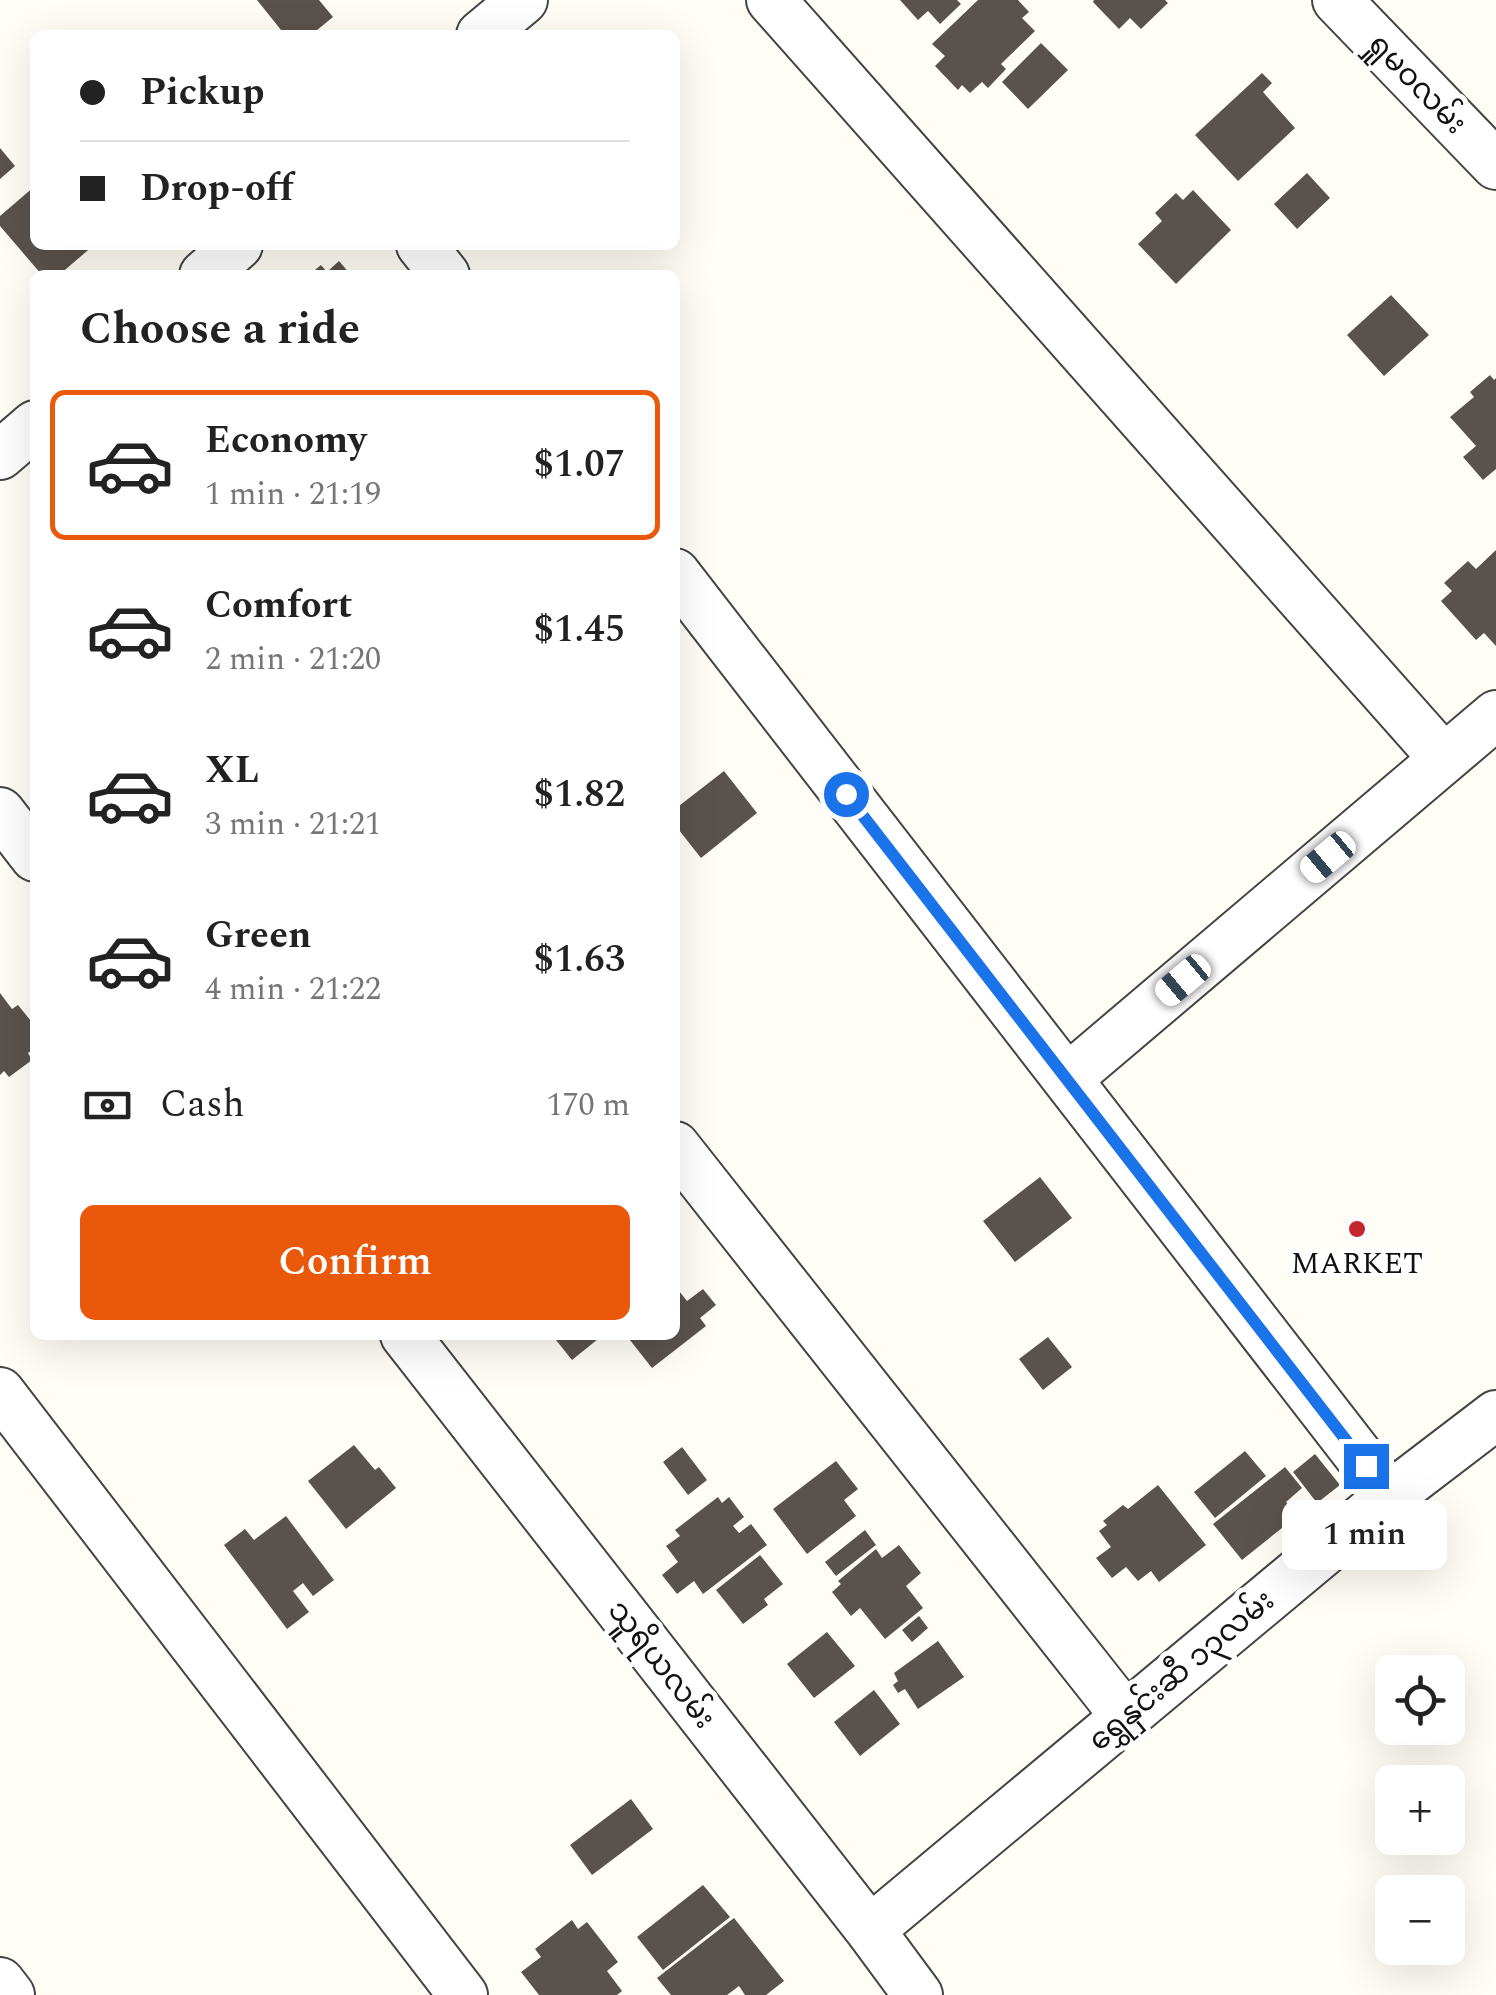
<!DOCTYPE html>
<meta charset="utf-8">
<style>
:root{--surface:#fff;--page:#f6f6f6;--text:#222;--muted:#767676;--line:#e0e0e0;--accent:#ea580c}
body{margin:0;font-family:Spectral,"Noto Sans Myanmar",serif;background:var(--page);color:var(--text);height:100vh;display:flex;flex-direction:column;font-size:38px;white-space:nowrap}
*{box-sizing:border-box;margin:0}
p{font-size:32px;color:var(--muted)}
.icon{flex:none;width:55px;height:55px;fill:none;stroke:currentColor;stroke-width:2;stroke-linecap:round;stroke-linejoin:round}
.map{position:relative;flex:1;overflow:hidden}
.details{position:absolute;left:30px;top:270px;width:650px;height:1070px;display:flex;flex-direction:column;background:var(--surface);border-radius:15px;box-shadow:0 10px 40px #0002}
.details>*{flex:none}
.top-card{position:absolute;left:30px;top:30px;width:650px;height:220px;border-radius:15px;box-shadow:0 10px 40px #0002;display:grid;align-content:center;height:220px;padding:0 50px;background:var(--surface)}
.buttons{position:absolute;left:1375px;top:1655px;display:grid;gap:20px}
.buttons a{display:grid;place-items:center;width:90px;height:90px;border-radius:15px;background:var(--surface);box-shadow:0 10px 40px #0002;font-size:50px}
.end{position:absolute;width:45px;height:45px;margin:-22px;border:12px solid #1a73e8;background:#fff;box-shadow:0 0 0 5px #fff}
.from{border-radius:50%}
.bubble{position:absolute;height:70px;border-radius:15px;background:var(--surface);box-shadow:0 10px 40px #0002;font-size:32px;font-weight:600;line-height:70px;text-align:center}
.car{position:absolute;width:30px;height:60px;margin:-30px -15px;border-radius:12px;box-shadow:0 0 8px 2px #0007;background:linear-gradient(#fff 24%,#345 0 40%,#fff 0 76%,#345 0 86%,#fff 0)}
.top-card b{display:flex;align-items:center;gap:35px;height:95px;font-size:38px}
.top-card b+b{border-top:2px solid var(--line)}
.top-card i{width:25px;height:25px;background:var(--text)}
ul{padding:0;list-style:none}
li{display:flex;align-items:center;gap:30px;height:150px;margin:0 20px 15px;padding:0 30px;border:5px solid transparent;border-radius:15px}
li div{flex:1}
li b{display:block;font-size:38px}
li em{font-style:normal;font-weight:600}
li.active{border-color:var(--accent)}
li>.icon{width:90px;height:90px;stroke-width:1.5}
h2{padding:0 50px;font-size:45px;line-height:120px}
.pay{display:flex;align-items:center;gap:25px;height:110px;padding:0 50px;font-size:38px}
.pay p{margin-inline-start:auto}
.action{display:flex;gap:20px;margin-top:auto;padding:20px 50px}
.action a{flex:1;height:115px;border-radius:15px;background:var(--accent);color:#fff;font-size:40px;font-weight:600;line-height:115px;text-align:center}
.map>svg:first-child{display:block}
</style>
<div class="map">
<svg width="1496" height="1995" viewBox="0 0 1496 1995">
<rect width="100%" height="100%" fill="#fffdf5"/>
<!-- building -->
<path fill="#5a524d" d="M257,0H319L333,17L311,35H285Z
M900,0H957L961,4L940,24L928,11L918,20Z
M978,0H1018L1029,12L1022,18L1035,31L1001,64L1006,69L988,88L982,82L970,93L962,85L958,90L935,66L945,56L932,44Z
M1094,0H1165L1168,3L1141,29L1130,18L1119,29L1093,2Z
M1041,43L1068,70L1028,109L1002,82Z
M1262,73L1272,83L1263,92L1295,128L1238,181L1195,135Z
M0,148L15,166L0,179Z
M1307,173L1330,198L1297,229L1274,204Z
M35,186V245H94L59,275H42L0,226V216Z
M1193,190L1231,230L1176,284L1138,244L1162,221L1155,213L1176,193L1183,200Z
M339,261L351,275H309L321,265L327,272Z
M1391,295L1429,335L1384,376L1347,335Z
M1490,375L1494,380L1496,378V469L1483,480L1463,457L1476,446L1450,417L1474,397L1470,392Z
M1496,550V646L1484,633L1476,640L1441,601L1452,591L1444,583L1468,561L1476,569Z
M724,771L757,813L701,858L675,825V809Z
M0,993L12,1009L18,1005L35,1026L30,1032L35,1038V1048L28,1053L32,1060L9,1077L4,1071L0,1075Z
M1040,1177L1072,1218L1015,1262L983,1221Z
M675,1286L687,1301L703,1289L716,1305L700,1318L706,1326L652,1368L626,1335H675Z
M552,1335H603L572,1360Z
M1048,1337L1072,1367L1043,1390L1019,1359Z
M354,1445L375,1470L379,1467L396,1488L346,1529L308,1481Z
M682,1447L707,1480L688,1495L663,1462Z
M1245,1451L1266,1476L1215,1518L1194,1492Z
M1315,1454L1340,1485L1317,1503L1293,1472Z
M836,1461L858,1489L844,1500L856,1516L807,1554L773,1509Z
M1285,1467L1302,1488L1286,1502L1297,1516L1242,1560L1213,1524Z
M1158,1485L1206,1545L1159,1582L1151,1571L1138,1581L1126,1567L1112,1578L1096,1558L1111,1547L1099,1531L1107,1525L1103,1521L1123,1505L1128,1509Z
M718,1497L722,1503L729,1497L744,1517L733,1526L739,1533L751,1524L767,1545L703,1594L694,1581L677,1594L662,1575L678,1562L666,1546L680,1536L675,1530Z
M286,1516L334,1580L313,1596L303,1583L293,1591L309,1612L287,1629L224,1545L245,1529L254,1540Z
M865,1530L876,1545L836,1576L825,1562Z
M899,1545L921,1573L906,1586L923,1608L885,1639L860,1608L851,1616L832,1592L841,1584L838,1581L876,1549L882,1558Z
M760,1555L783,1584L764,1599L768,1605L743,1624L716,1590Z
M919,1616L928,1628L912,1642L902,1630Z
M827,1632L855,1666L814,1698L787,1664Z
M938,1641L964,1677L918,1709L905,1689L898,1693L893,1685L898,1681L894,1673Z
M874,1690L900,1724L860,1756L834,1722Z
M631,1799L653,1829L592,1875L570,1845Z
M703,1885L730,1917L663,1970L637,1937Z
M734,1918L784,1981L766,1995H745L739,1986L727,1995H671L657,1978Z
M572,1920L578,1929L587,1922L618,1962L607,1971L622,1991L617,1995H539L521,1972L541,1957L535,1949Z"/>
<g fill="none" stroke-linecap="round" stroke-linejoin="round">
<defs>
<path id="minor" d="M771,0L1444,759
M1337,0L1496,165
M481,35L523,0
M421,245L445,275
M204,275L238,245
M0,455L35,425
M675,573L1390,1496
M0,812L35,857
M1067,1079L1496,715
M675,1146L1126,1717
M405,1335L870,1930L918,1995
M0,1392L463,1995
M870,1930L1390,1496L1496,1415
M0,1982L10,1995"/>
</defs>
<!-- minor casing -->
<use href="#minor" stroke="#444" stroke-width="52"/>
<!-- minor -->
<use href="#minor" stroke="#fff" stroke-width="48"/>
</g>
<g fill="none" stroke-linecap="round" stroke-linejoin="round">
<!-- route -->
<path stroke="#1a73e8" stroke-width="12" d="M846,794L1366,1466"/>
</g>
<!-- markers -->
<circle fill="#c4262e" stroke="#fff" stroke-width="4" cx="1357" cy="1229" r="10"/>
<g text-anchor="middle" stroke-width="10" stroke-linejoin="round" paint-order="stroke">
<!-- street labels -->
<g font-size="30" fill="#111" stroke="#fff">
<text transform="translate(1417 83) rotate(46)" y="10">ရှုမဝလမ်း</text>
<text transform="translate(662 1664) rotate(52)" y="10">သူရိယလမ်း</text>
<text transform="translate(1181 1670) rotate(-40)" y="10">ရွှေနှင်းဆီ ၁၃လမ်း</text>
</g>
<!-- poi labels -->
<g font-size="30" fill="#111" stroke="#fff">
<text x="1357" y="1273">MARKET</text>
</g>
</g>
</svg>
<div class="buttons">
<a><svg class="icon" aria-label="locate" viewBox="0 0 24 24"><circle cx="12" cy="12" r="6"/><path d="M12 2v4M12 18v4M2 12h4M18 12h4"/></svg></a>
<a>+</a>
<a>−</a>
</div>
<i class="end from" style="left:846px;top:794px"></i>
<i class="end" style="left:1366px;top:1466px"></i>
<div class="bubble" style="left:1282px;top:1500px;width:165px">1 min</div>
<i class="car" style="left:1328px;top:857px;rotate:230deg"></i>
<i class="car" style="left:1183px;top:980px;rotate:230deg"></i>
<div class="top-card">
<b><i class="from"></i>Pickup</b>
<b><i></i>Drop-off</b>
</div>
<section class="details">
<h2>Choose a ride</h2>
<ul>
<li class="active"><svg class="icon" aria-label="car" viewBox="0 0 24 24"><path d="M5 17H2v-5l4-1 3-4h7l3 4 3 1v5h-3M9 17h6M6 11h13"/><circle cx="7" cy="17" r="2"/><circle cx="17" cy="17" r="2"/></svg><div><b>Economy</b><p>1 min · 21:19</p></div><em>$1.07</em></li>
<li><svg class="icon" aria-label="car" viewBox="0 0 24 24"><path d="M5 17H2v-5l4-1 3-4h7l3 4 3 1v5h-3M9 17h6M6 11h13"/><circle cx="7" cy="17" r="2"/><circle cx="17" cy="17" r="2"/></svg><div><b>Comfort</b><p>2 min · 21:20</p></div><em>$1.45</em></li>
<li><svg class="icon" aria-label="car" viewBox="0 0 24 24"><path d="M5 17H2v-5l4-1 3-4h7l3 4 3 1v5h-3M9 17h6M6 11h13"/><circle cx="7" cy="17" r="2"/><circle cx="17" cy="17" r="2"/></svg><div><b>XL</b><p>3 min · 21:21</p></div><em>$1.82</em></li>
<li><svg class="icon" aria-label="car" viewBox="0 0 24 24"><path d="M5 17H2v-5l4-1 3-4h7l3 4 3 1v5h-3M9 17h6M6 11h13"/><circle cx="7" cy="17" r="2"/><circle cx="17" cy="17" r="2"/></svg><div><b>Green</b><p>4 min · 21:22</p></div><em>$1.63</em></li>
</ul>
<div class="pay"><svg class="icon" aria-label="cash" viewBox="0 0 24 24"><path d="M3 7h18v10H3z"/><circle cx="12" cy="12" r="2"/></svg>Cash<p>170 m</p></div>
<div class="action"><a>Confirm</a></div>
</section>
</div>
